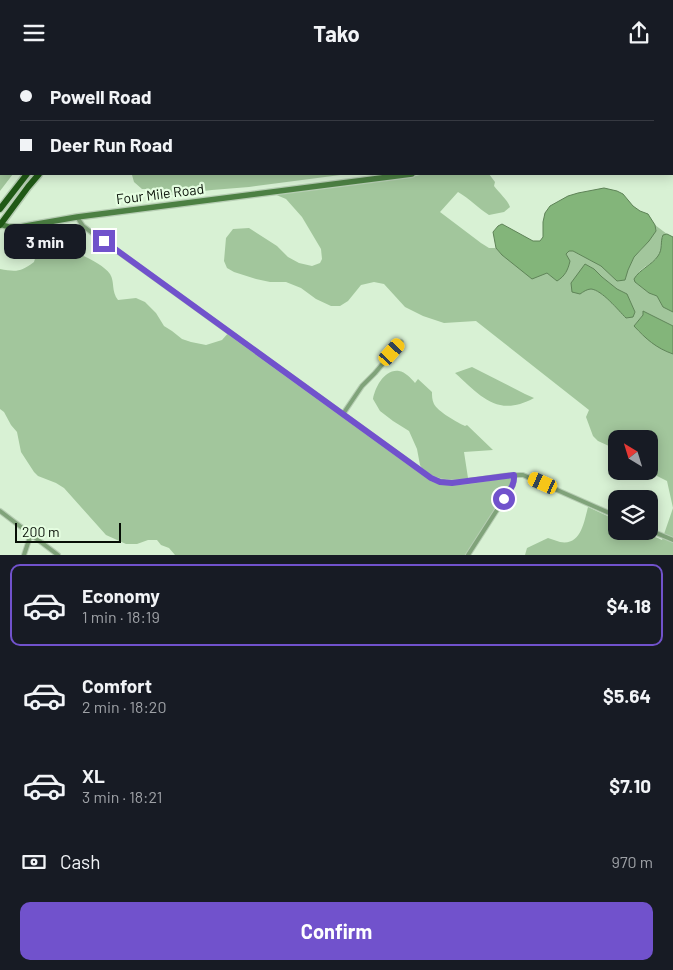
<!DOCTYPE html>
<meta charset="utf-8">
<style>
:root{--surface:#171b24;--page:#242831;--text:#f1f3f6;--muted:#9ea1a6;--line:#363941;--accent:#7152cc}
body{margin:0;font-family:Barlow,sans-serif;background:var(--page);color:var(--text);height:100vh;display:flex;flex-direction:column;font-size:19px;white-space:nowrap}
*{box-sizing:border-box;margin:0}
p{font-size:16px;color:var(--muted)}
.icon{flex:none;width:28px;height:28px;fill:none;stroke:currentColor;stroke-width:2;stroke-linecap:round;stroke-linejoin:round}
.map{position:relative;height:490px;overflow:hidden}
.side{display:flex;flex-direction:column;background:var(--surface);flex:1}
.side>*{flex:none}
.banner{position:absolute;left:0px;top:0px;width:674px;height:110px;box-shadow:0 2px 12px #0003;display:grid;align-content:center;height:110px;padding:0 20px;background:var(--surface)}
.needle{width:32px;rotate:322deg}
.buttons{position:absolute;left:608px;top:365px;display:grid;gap:10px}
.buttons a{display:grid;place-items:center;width:50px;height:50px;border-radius:10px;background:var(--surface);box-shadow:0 2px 12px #0003;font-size:25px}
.scale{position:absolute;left:15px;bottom:12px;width:106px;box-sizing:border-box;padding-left:5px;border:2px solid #060e05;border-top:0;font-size:14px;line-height:18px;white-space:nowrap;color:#060e05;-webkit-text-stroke:4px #e5fee1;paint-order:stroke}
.end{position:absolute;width:22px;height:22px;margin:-11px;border:6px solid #7152cc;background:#fff;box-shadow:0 0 0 2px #fff}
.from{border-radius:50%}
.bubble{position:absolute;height:35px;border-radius:10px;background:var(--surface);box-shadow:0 2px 12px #0003;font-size:16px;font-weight:700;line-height:35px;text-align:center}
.car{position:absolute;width:15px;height:30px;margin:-15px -8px;border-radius:6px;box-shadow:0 0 4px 1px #0007;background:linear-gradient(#f5c518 24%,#345 0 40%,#f5c518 0 76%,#345 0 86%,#f5c518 0)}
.banner b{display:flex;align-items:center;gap:18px;height:48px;font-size:19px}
.banner b+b{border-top:1px solid var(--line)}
.banner i{width:12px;height:12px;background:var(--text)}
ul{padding:9px 0 0;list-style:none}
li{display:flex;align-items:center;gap:15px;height:82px;margin:0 10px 8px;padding:0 10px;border:2px solid transparent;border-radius:10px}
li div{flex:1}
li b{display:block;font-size:19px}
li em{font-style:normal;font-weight:700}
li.active{border-color:var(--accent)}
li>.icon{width:45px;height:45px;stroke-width:1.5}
.pay{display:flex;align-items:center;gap:12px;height:55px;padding:0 20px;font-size:19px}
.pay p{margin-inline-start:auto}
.button{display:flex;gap:10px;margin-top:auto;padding:10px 20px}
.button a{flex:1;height:58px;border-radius:10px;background:var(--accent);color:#fff;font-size:20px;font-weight:700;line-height:58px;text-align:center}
header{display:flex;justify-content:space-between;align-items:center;height:65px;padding:0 20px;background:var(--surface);font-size:22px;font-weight:700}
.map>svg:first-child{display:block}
</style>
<header><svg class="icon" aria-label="menu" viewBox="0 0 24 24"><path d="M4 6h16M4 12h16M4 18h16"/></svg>Tako<svg class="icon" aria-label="share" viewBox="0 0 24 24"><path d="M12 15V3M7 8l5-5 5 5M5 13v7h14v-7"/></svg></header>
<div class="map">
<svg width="673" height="490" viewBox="0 0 673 490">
<rect width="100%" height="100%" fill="#d8f1d4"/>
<!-- green -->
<path fill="#a2c69c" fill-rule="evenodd" d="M0,0H86L87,1H1V109H13L0,126Z
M114,109H348L249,122L212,125L154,132L150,124H142L134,117L132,110Z
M428,109H489L495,117L494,121C499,128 507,134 510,142L504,147L489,150C478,143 470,134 458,127L440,147L481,178L489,183H496L502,190L532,213L547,208L557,216L570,196L566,189L569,186H573L601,201L617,216L625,215L628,205L634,192L641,185L656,166L655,160L667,169L663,170C661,177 663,184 659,190C654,198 646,200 640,206C638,209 636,213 635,217L649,228L657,231L663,242L673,247V261L643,246V250L634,261C645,274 658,283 673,289V490H525L527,483L548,473C552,474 556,476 560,477C581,481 584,457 588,442L616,455V466H642L662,475L673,443L667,416L655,410L640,408L636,406H649V374H616V387L609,381L598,376L593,371L586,352L589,345L476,256L444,258L423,251L405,242L384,219L374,217L361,220L348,236L340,241H331L316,234L301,223L286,217H270L256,214L234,207L227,203L224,196L226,173L233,164L249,163L277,181L288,192L299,198L312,201L320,198L322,194L321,184L302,152L286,134L274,129ZM585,199L594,204L602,212L617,224L627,229L635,247L633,251L626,253C618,245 602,225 591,224C587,224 583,227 580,229L575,215Z
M51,178C66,183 101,196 110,209C115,217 111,226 118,235L136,233L145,237L156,248L164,261L172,266L182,274L191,277L206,280L222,275L230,266L429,414L433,412L425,407L420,400L417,384L409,366L393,356L380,346L373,334C375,323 384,304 399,306C405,307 411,313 415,318L418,314L432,327C432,331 432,335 434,339C437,346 458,358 465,361L467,360L493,385L464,387L468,413L508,410L516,413L466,490H175L169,483L161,480L157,475H148L137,479H126L106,470L64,423L56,418L38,411L34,407L21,387L17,367L11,360L4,347L0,344V204C16,207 21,207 34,197C39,181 33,182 51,178Z
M472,302L525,329L534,333C497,353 481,331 455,308Z"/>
<!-- water -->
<path fill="#83b57a" stroke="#5e8357" d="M604,123L617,126L623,129L633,141L640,146L648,149L655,160L656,166L649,176L634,192L628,205L625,215L617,216L601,201L573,186H569L566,189L570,196C568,205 565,211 557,216L547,208L532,214L502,190L496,183L493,167L498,161L502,159L533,176H540L543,172V157L545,148L550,141L568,131L578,128Z
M667,169L673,172V247L663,242L657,231L649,228L635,217L634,214C640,204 652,200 658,191C663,184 660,177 663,170Z
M585,199L594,204L602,212L617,224L627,229L635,247L633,252L626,253C618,245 602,225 591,224C587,224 583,227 580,229L572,227L571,218Z
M643,246L673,261V289C656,283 646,274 634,261L643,250Z"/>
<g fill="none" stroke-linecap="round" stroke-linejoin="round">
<defs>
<path id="minor" d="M89,0L90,1
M99,0L100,1
M458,0L459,1
M549,1V0
M77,152L83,161L91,167L431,413C454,425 495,408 523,410L616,451
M343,349L362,321L375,308L401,277
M0,446L58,490
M649,465L673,475
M24,490L31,469
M468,490L513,420L514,410"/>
<path id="secondary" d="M672,72H673
M0,159L9,162H20L77,152L412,109"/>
<path id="trunk" d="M144,1L146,0
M161,1L162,0
M0,144L27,109
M0,160L28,122L39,109"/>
</defs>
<!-- minor casing -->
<use href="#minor" stroke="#b6cdb3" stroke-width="6"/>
<!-- secondary casing -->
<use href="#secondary" stroke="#b6cdb3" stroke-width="8"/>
<!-- trunk casing -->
<use href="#trunk" stroke="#b6cdb3" stroke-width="9"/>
<!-- minor -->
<use href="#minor" stroke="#80a37a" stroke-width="4"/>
<!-- secondary -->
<use href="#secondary" stroke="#4c8043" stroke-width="5.5"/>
<!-- trunk -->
<use href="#trunk" stroke="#205916" stroke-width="6"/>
</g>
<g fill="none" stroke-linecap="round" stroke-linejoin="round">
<!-- route -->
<path stroke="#7152cc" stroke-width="6" d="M104,176L431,413L440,417L452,418L514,410C515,420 509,426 504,434"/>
</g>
<g text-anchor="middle" stroke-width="4.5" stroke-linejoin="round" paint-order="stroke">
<!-- street labels -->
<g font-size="14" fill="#060e05" stroke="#e5fee1">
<text transform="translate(160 129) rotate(-7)" y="5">Four Mile Road</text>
</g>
</g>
</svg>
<div class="buttons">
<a><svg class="needle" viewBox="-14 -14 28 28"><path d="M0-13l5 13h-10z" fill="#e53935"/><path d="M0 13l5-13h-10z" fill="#9ea1a6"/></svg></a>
<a><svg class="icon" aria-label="layers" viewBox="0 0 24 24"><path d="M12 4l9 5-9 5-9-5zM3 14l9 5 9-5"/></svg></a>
</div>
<div class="scale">200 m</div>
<i class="end from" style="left:504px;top:434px"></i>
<i class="end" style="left:104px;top:176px"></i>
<div class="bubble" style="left:4px;top:159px;width:82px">3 min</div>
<i class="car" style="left:392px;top:287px;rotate:42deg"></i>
<i class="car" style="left:543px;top:418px;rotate:294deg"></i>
<div class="banner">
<b><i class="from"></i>Powell Road</b>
<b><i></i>Deer Run Road</b>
</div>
</div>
<section class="side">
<ul>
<li class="active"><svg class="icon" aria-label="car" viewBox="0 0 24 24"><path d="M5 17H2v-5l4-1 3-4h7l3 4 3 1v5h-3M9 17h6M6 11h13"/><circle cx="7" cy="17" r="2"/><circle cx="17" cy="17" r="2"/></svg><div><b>Economy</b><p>1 min · 18:19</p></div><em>$4.18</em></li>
<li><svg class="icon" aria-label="car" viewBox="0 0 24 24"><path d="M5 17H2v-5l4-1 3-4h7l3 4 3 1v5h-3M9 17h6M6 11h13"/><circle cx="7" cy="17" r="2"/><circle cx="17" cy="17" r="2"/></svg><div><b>Comfort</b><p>2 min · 18:20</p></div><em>$5.64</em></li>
<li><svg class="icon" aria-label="car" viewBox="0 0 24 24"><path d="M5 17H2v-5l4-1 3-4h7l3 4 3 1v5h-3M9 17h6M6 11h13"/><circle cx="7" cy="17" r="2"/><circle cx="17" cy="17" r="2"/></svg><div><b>XL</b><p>3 min · 18:21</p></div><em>$7.10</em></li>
</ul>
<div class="pay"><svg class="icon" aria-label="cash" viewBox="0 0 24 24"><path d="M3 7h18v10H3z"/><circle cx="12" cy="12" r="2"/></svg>Cash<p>970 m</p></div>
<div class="button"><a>Confirm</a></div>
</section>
